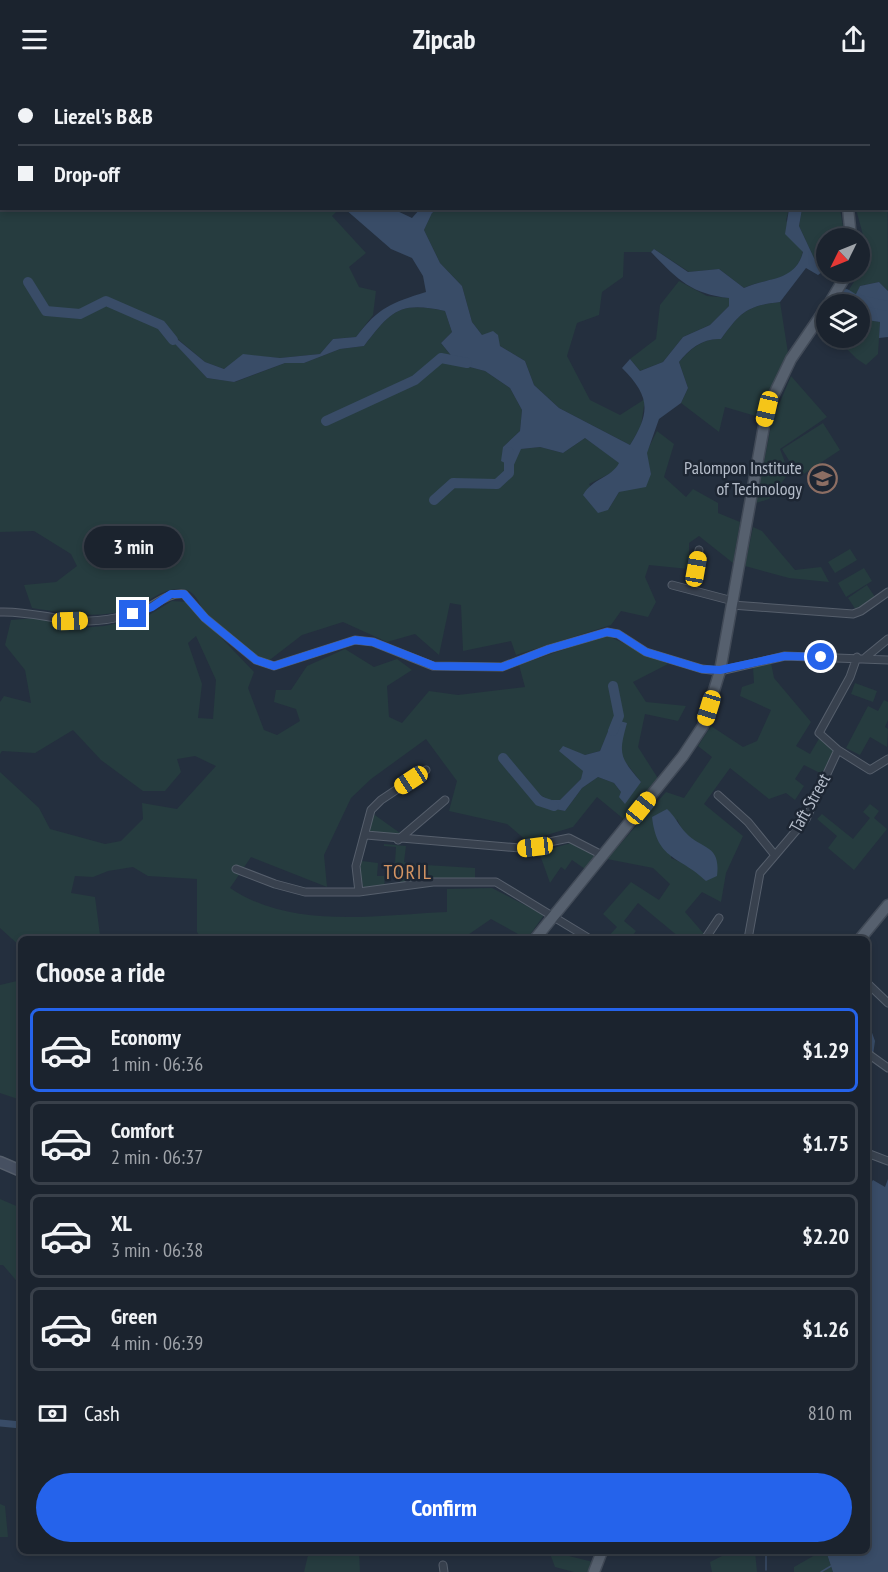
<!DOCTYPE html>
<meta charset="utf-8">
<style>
:root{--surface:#1b232e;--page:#282f3a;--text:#f1f3f6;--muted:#a0a4aa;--line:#39404a;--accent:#2563eb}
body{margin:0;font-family:"PT Sans Narrow",sans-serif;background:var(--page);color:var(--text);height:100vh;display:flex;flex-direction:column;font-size:22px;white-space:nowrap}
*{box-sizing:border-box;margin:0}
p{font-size:20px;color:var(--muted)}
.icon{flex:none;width:33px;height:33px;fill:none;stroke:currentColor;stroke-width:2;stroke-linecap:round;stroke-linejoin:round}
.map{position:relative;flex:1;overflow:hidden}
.details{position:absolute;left:18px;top:858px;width:852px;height:618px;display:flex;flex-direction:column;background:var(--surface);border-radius:9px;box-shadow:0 3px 9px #0003,0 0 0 2px var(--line)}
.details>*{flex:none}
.guide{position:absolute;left:0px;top:0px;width:888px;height:132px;box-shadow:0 3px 9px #0003,0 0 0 2px var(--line);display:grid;align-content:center;height:132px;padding:0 18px;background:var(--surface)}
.needle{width:39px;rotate:227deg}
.controls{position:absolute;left:816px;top:150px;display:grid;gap:12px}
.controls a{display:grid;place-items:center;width:54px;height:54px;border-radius:50%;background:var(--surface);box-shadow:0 3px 9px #0003,0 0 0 2px var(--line);font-size:30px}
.end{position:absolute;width:27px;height:27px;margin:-14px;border:8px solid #2563eb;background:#fff;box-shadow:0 0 0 3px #fff}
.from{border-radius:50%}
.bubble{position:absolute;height:42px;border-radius:21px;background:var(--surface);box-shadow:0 3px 9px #0003,0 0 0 2px var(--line);font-size:20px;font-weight:800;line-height:42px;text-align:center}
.car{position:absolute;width:18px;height:36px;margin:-18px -9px;border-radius:8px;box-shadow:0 0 4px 2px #0007;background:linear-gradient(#f5c518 24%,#345 0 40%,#f5c518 0 76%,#345 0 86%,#f5c518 0)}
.guide b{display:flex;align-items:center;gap:21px;height:57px;font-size:22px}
.guide b+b{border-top:2px solid var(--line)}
.guide i{width:15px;height:15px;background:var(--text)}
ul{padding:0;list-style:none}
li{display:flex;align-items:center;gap:18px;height:84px;margin:0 12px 9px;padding:0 6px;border:3px solid var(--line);border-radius:9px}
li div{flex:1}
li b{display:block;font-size:22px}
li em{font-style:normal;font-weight:800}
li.active{border-color:var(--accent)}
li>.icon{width:54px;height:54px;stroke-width:1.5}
h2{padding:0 18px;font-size:27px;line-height:72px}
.pay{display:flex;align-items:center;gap:15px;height:66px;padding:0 18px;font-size:22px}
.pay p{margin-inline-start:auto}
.cta{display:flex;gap:12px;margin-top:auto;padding:12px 18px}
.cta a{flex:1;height:69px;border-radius:36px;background:var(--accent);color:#fff;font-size:24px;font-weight:800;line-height:69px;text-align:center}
header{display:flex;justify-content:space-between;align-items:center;height:78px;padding:0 18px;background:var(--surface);font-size:27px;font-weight:800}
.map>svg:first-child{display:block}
</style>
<header><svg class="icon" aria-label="menu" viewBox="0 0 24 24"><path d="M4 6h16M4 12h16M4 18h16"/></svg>Zipcab<svg class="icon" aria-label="share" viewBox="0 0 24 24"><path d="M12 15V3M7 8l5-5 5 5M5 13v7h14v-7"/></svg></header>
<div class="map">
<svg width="888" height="1494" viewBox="0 0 888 1494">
<rect width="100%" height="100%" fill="#242f3e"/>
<!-- green -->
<path fill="#263c3f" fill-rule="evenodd" d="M0,0L154,1L2,2V130L339,131L332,138L366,175L349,189L359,209L376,213L373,237L356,259L333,261L320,276L280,280L243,277L224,291L205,284L167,252H163L207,300L235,304L285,285H304L340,271L364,268C391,233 399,223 445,233L452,254L441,265L458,286L485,293L510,310L522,332L520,353L503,369L521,371L540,369L563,375L585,360L620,385L615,393L589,406L608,432L619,414L651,396L646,375L657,353L674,366L664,399L686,419L693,411L718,425V435L740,444L733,485L699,458L689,465V491L649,487L645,499L656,524L648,539L621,533L611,547L516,577L511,563L463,573L461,527L450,525L439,577L415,556L387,564L343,544L302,557L267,584C246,571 226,557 209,540C199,530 200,518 187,512C167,505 146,527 128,532C96,541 64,535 32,530L24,507L56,504L77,488L71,476L34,453L0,454Z
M162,0H294L292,2Z
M317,0H668L670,1L316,2Z
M887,58L888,213L879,204L860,208L851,226H840L860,194L863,157L856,131L886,130Z
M438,131H789L786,142L803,173C795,206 769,198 744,210L719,191L689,194L654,171L651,174H624L623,199L602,214L599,237L577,245L567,278L590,322L620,337L645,321L641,348L630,367L559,330L534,307L525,283L482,257L472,244L462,208L440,185L424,152L432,135Z
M802,131H840L845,160H826V192L814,180L799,148Z
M679,203L707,218L730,220L729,228L710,247L683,259L663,284L640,293L630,281L656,261L660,227Z
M780,224L788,275L759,339L725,329L719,354L681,325L688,310L679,284C690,271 703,260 721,261C741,234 746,228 780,224Z
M860,241L880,244L878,276L866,287L857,281L836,260H860Z
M791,298L827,339L780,371L789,395L769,421L756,425L772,343Z
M823,345L840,372L799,399L782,371Z
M753,449L762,453L795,492L821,489L829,504L789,500L745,488Z
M850,471L857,482L835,495L828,484Z
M864,490L872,503L846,519L838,505Z
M867,507L875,519L856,532L848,520Z
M172,523L187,524L254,594L248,610L264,652L277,657L300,643L296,631L274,624L276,612H291L307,588L345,571L374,589L397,581L412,592L387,608L389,639L402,645L429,613L458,617L525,609L519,587L606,557L668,586L633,604L646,624L686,628L678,643L645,636L638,669L659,702L626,743L597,719L573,749L527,763L507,746L449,733L457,703L426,661L371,701L351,720L324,777L327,809L251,779L230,810C292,852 376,837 447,834V811L492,810L544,837L527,861L491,841L462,861H202L197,854V801L148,798L133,789L108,793L93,799L75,798L71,815L95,819L100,857L94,861H21V869L0,850V694L39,730L50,751L105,766L121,763L143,741L142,725L177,731L216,688L195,678L177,681L181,694L165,713H143L101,682L73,652L35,675L2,673L0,676V624L4,618L31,625L25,592L5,567L11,542L36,540L79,550L104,548L144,540ZM196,558L216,602L213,641L198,640L202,606L188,565ZM613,642L622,680L641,704L621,714L614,705L598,699L582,710L565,733L550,730L531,717L534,713L548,722H560L581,701L584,693L560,673L585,677L600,673Z
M771,585L774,600L811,644L796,668L810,676L820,659L834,671L822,696L804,687L795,701L804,708L795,722L786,715L769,721L730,690L704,726L743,758L726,795L721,824L702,814L685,834L704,856L700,861H678L679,859L638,825L624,843L636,853L630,861H606L617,849L603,836L631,804L659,822L670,806L653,790L607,781L666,714L684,720L712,679L698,668L711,648L743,669L757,663L771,632L740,618L742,609L754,605L753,589ZM677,741L706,803L692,789L671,780Z
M855,605L877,613L873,624L851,616Z
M884,622L888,624V642L885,649L888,651L887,669L870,659L860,677L846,670L868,628L878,633Z
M870,726L879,733L874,740L887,751L854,792L828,770L837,758L817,741L822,736L853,761L870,740L863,734Z
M372,735L400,755L396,759L370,755L367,752Z
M571,765L583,768L596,777L585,791L572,782L565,792L561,789L550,805L539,774Z
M384,766L406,768L404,784L409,786L475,790V803L401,807L395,785L396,769L384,768Z
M362,783L378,785L377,798H384L385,810L364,811L359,792Z
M21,902V1022L0,1015V907Z
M0,1121L21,1130L18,1153L21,1156V1208L3,1187H0Z
M0,1426L5,1428L8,1459H0Z
M309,1473H359L360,1494H304Z
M549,1473L593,1484L589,1494H574L555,1489Z
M732,1473H755L757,1494H712L710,1484Z
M822,1473H826L833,1494H794V1489Z"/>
<!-- water -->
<path fill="#394c67" d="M345,131H393L412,140L420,131H438L432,135L424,152L440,185L462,208L472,244L482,257L493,253L498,257L500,268L525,283L534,307L559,330L630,367C651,334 650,318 622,290L630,281L640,293L663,284L683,259L710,247L729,228V220C691,216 677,201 651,174L654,171L688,194L719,191L744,210C768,199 795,204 803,174L785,156L789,131H802L799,148L814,180L825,192L818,197L806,190L780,224C746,228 741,234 721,261C703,260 689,271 679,284L688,310L681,325L659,341L647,375L651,396L646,409L619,414L608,432L598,435L583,417C593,400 611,400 619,385L585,360L563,375L540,369L521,371L513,389L501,383L503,369L520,353L522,332L510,310L485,293L458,286L441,265L452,254L445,233C399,223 391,233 364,268L340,271L304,285H285L234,304L207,300L162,252H166L205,284L224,291L243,276L280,280L320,276L333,261L356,259C379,229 391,225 426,214L423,198L412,180L391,171Z
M879,204L888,213V259L879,260L880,244L860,241V226H851L860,208Z
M613,641L627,645C618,677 620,679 641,704L625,726L619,719L621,714L614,705L598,699L582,710L565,733L550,730L530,716L534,713L548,722H560L581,701L583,693L559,673L563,668L585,677L600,673Z
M667,731C675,738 679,748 686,755C702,772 721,766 717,798L706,803C679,777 657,783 652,739Z
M867,941L875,963L867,1019L869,969Z
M888,1101V1494H833L826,1473H867V1110L873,1102L885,1109Z"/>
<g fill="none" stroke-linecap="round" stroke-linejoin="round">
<!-- stream -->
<path stroke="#394c67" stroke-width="1.5" d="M766,1473V1492
M821,1494L831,1488"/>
<!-- canal -->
<path stroke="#394c67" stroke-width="7" d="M0,1345L21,1347"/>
<!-- river -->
<path stroke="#394c67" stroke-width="10" d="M28,204L46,233L80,236L106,223L161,247L173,262
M846,216L854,221L888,228
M326,343L415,302L441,280L467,285
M434,422L453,405L497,406L509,395V374
M613,653L619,638L613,608
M503,680L539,723L554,728"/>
<defs>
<path id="street" d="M672,507L733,523
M692,511L699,472
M732,527L853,536L861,533L888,514
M0,534C24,533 45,539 69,542C88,545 114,541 133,536C151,532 165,514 184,516L205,540L256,582L274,588L355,562L373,564L433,588L502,589L549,571L607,554L618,556L646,574L702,591L720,593L785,578L888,582
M866,579L888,561
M838,672L819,655L850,599L857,579
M718,717L748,744L774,776
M366,757L520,770L569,760L602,777
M398,762L445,722
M236,791L275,806L305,814H359L433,804H496L590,861
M359,814L356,788L371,732L381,722L426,692
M705,861L719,840
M748,861L760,795L806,741L838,672L870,692L888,681
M867,905L888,925
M867,975L888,990
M867,1075L888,1083
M443,1487L444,1494"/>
<path id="secondary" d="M0,1084L21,1093"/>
<path id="primary" d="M886,46L888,45
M848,130L851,160
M829,226L848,194
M535,861L683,678L703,648L720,593L767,331L791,281L826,230
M860,861L888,827
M594,1494L602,1473"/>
</defs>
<!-- street casing -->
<use href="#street" stroke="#565f6c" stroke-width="9"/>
<!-- secondary casing -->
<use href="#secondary" stroke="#565f6c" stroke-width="13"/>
<!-- primary casing -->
<use href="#primary" stroke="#414a57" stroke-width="13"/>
<!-- street -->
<use href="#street" stroke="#38414e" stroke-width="7"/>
<!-- secondary -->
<use href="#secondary" stroke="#465061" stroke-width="10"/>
<!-- primary -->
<use href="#primary" stroke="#56606e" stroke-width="10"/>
</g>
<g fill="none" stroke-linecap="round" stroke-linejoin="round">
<!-- route -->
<path stroke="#2563eb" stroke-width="8" d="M133,536L152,529L171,516H184L205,540L256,582L274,588L355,562L373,564L434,588L502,589L549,571L607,554L618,556L646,574L702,591L720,592L785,578L821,579"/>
</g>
<!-- icons -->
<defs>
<symbol id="university-ring" viewBox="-11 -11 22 22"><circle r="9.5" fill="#1d2633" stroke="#8d6e63" stroke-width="1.5"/><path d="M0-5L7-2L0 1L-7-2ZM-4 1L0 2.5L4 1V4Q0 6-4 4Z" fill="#8d6e63"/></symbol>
</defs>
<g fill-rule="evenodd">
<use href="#university-ring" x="806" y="384" width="33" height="33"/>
</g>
<g text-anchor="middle" stroke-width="5" stroke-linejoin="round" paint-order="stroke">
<!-- poi labels -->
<g font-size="18" fill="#b4bcc9" stroke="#1d2633" text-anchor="end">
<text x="802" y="396">Palompon Institute<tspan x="802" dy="21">of Technology</tspan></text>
</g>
<!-- street labels -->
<g font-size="18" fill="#b4bcc9" stroke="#1d2633">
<text transform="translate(810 725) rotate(-61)" y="6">Taft Street</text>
</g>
<!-- neighbourhood labels -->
<g font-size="20" letter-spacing="1.5" fill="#d59563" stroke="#1d2633">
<text x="408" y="801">TORIL</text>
</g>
</g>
</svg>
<div class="controls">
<a><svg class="needle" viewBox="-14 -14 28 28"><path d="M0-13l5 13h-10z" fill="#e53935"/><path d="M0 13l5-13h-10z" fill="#a0a4aa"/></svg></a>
<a><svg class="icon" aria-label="layers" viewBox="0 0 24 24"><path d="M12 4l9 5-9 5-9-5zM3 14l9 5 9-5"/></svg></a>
</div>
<i class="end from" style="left:821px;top:579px"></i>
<i class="end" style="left:133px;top:536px"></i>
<div class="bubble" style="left:84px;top:448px;width:99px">3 min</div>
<i class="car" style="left:767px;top:331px;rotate:193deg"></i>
<i class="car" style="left:696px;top:491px;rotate:10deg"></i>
<i class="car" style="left:70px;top:543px;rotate:88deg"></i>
<i class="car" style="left:709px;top:630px;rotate:197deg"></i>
<i class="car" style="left:411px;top:702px;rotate:237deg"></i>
<i class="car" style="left:641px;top:730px;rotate:39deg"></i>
<i class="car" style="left:535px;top:769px;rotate:263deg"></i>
<div class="guide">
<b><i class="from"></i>Liezel's B&amp;B</b>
<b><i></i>Drop-off</b>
</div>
<section class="details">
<h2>Choose a ride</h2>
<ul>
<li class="active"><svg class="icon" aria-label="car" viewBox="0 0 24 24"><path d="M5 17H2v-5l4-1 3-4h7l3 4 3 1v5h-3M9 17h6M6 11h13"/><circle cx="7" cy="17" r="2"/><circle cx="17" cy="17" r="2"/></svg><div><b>Economy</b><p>1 min · 06:36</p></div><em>$1.29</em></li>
<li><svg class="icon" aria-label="car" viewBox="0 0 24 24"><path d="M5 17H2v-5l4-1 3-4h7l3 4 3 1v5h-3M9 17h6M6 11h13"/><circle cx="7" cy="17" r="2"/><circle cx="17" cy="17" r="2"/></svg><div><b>Comfort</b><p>2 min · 06:37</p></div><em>$1.75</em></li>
<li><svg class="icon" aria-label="car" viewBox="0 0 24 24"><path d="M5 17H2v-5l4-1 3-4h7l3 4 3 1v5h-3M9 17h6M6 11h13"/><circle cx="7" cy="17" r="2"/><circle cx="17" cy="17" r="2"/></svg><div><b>XL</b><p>3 min · 06:38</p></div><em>$2.20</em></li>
<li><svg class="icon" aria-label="car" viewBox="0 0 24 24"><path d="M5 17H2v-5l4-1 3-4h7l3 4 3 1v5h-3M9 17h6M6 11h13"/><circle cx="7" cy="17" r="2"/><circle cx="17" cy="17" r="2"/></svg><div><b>Green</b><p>4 min · 06:39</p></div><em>$1.26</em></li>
</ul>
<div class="pay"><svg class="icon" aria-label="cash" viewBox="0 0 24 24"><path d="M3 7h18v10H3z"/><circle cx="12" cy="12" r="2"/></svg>Cash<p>810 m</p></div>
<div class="cta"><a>Confirm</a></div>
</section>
</div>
